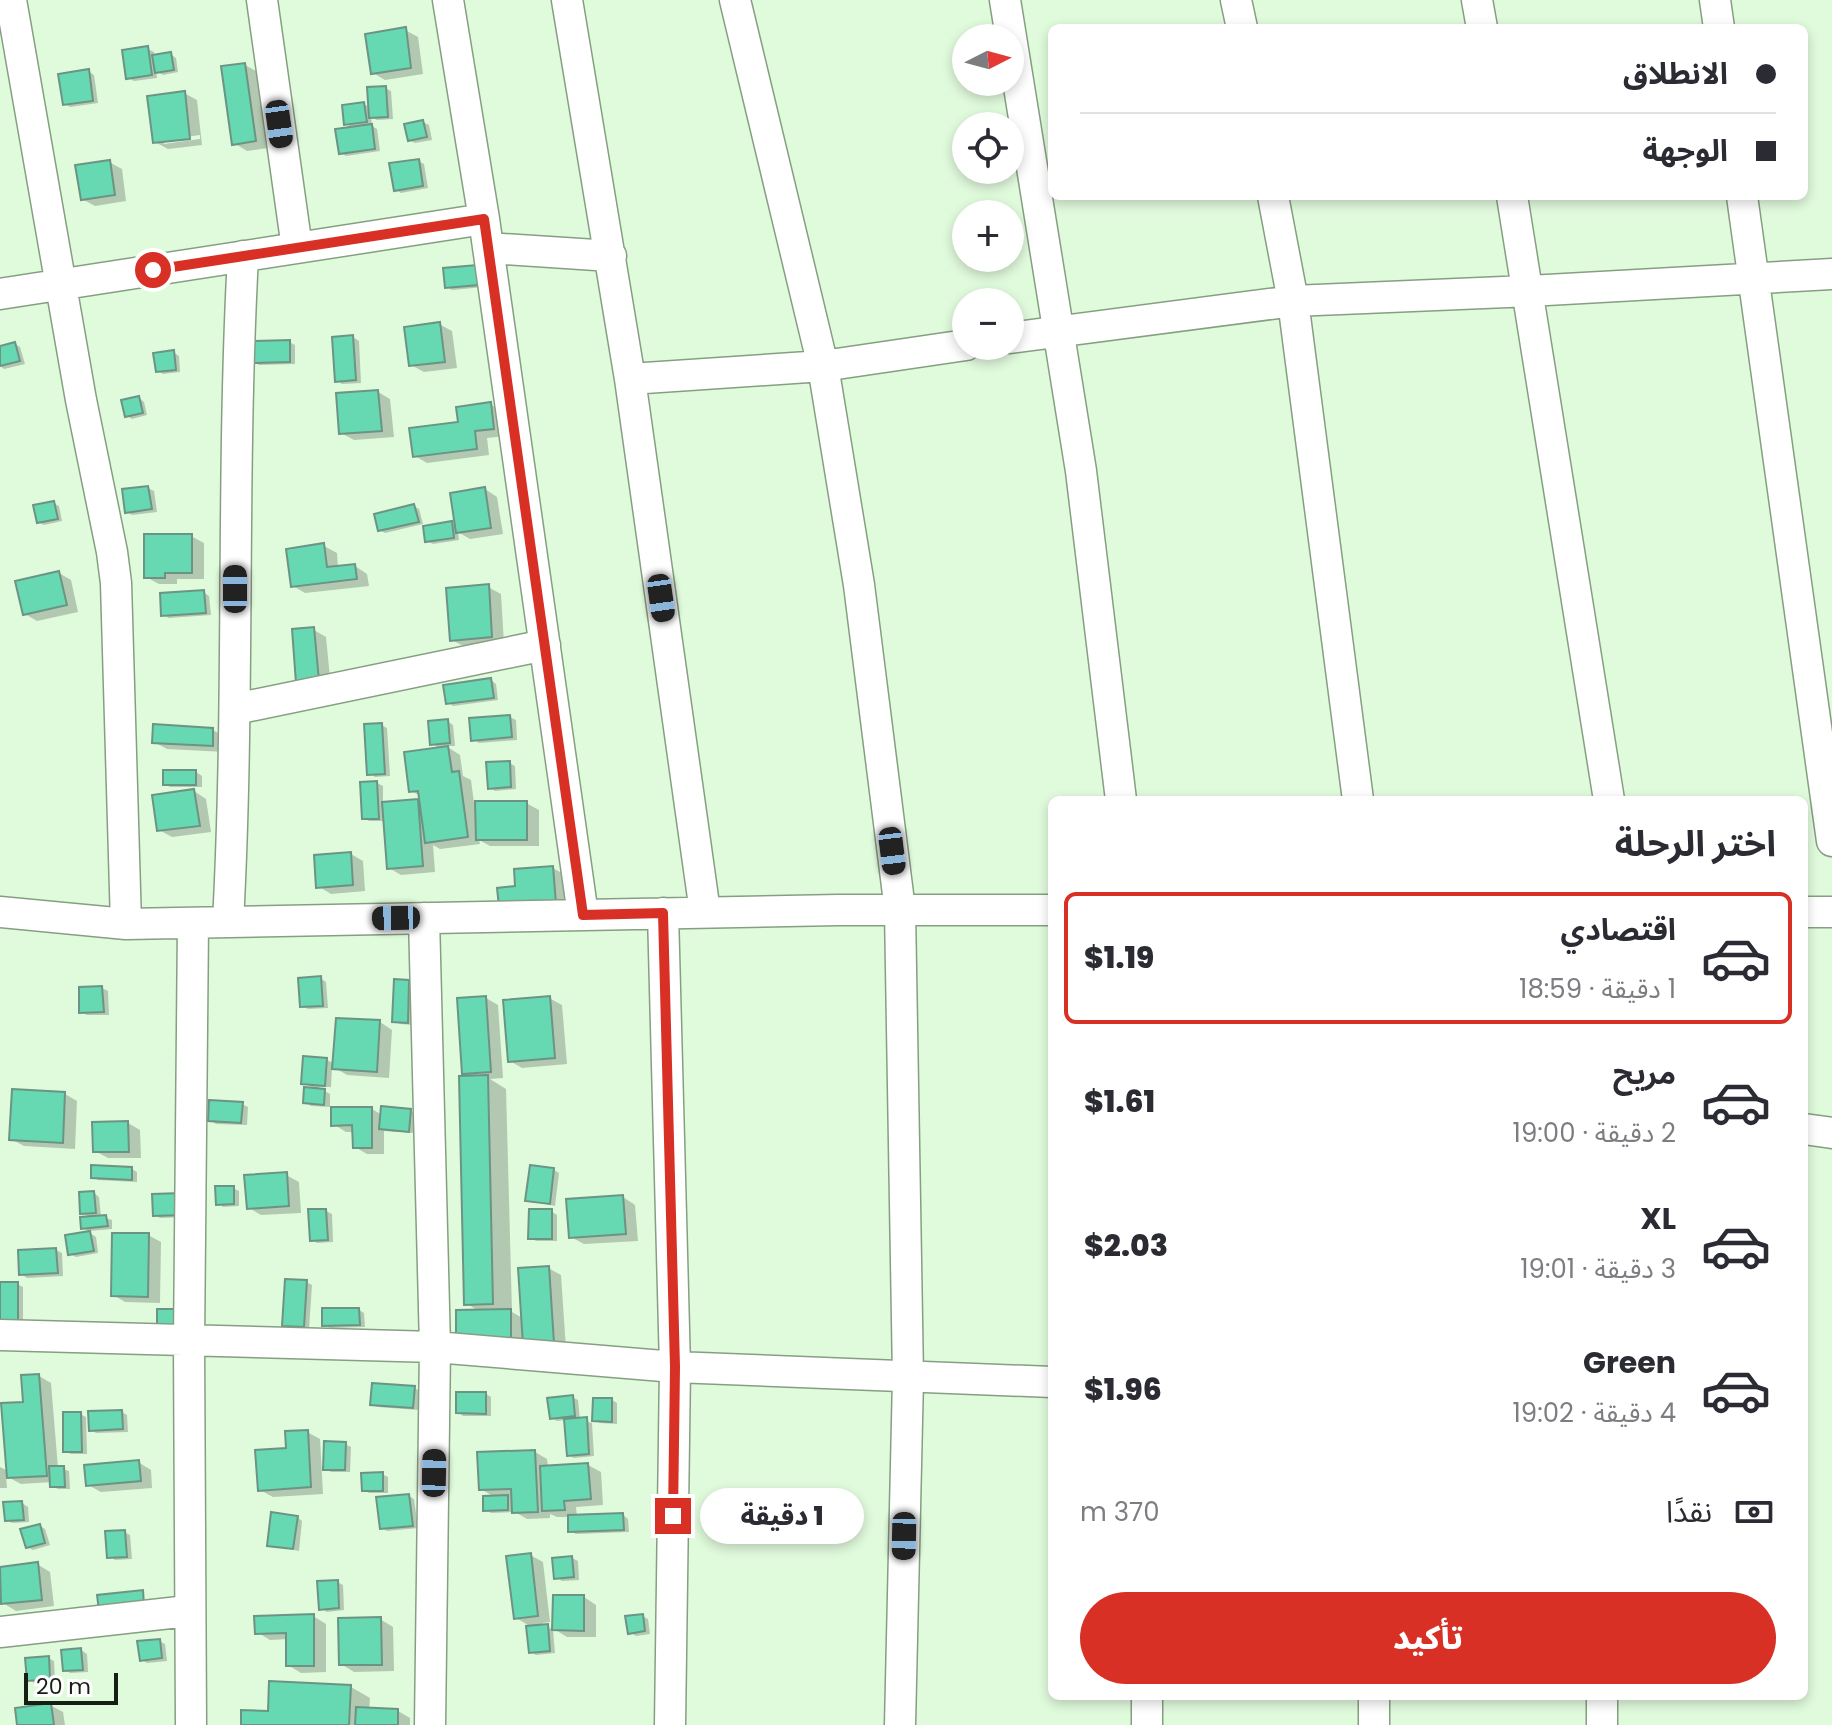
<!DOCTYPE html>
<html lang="ar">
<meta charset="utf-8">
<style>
:root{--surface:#fff;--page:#f7f7f7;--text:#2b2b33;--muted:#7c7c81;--line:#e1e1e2;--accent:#d93025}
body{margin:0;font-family:Poppins,"Noto Sans Arabic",sans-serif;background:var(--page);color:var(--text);direction:rtl;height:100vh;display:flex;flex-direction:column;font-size:30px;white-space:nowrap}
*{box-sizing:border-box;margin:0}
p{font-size:26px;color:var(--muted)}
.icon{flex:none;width:44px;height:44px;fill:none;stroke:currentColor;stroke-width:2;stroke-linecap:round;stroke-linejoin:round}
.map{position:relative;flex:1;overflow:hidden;direction:ltr}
.drawer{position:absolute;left:1048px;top:796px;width:760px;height:904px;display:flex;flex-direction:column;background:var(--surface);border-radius:12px;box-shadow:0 4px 12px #0003;direction:rtl}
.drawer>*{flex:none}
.guide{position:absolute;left:1048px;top:24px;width:760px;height:176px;border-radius:12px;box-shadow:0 4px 12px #0003;direction:rtl;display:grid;align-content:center;height:176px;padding:0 32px;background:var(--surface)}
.needle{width:52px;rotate:84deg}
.tools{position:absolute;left:952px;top:24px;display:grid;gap:16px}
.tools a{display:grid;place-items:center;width:72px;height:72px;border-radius:50%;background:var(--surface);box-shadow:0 4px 12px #0003;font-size:40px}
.scale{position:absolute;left:24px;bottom:20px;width:94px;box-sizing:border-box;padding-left:8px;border:4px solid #161f14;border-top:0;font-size:22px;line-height:28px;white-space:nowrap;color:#161f14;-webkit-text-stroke:6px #fff;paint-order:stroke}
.end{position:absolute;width:36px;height:36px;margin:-18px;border:10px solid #d93025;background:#fff;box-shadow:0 0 0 4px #fff}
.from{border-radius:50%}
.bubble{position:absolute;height:56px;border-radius:28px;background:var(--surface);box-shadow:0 4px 12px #0003;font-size:26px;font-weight:800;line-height:56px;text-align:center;direction:rtl}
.car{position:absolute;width:24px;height:48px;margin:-24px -12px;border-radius:10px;box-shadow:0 0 6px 2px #0007;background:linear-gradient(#222 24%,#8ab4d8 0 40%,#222 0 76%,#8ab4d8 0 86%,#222 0)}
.guide b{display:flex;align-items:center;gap:28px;height:76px;font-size:30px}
.guide b+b{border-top:2px solid var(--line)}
.guide i{width:20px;height:20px;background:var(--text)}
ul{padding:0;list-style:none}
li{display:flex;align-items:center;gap:24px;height:132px;margin:0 16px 12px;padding:0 16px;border:4px solid transparent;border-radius:12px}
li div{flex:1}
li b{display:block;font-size:30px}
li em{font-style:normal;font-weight:800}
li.current{border-color:var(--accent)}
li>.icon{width:72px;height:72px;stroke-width:1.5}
h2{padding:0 32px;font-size:36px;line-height:96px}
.pay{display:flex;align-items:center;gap:20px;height:88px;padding:0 32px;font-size:30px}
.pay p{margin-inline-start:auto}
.action{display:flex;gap:16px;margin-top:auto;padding:16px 32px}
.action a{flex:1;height:92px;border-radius:48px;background:var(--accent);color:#fff;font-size:32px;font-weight:800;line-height:92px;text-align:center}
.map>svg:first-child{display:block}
</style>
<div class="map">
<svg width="1832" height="1725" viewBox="0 0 1832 1725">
<rect width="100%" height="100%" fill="#e0fadc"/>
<!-- shadow -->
<path fill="#0003" fill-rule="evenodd" d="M405,30L418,37L423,74L385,80L373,73Z
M148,49L154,52V57L170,54L176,58L178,72L163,75L156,71L157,78L134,81L128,78Z
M245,65L258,72L268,148L247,151L234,143Z
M88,71L94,75L98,103L70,107L65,104Z
M385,88L391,91L393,119L377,120L371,117L372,126L377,129L380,151L346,156L341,153L353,128L346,124L364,104L371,108Z
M184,93L197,100L202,145L168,149L155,142ZM200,135V139L164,144V140Z
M423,122L429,125L432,140L415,143L409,140Z
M418,161L424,164L428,188L401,193L395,189Z
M109,162L122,169L126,201L95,206L82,199Z
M445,270L484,287L452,290L447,287Z
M439,324L452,331L457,368L424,372L411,365Z
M353,337L359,341L361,383L342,384L337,380Z
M289,342L295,345V364L259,365L254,362Z
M15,344L20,347L25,364L4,369L0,366V348Z
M173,352L179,356L180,372L163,374L158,371Z
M378,392L390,399L394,437L354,440L341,433Z
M139,398L144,402L147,415L132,419L126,415Z
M490,404L503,412L506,436L487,438L489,455L427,463L415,456Z
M148,488L154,491L157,512L132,515L127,512Z
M485,489L497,497L503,534L470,539L458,532L459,540L433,544L427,541L451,523L456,526Z
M53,503L59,506L62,521L44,525L38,522Z
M414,506L419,509L423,524L385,533L379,530Z
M191,536L204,543V579H177V584H159L146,577Z
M324,546L337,553L338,568L355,566L367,574L369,586L305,593L293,586Z
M59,573L71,580L78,612L37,621L25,614Z
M488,587L501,594L504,644L465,647L452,640Z
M203,592L209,596L211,615L169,618L163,615Z
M314,630L326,637L331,688L311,689Z
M491,680L496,684L498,700L453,706L448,702Z
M510,717L516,720L517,740L479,743L473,739Z
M447,721L453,725L455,746H446L460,755L463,776L471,780L474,803H526L539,810V846H490L479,840L480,844L440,849L433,845L435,872L401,875L389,868L385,821H369L364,818L377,783L383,786V804L418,801L422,804L421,796L411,791L441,749L432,744Z
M381,725L387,728L390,776L375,777L369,773Z
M213,730L225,737V752L167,749L154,742Z
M509,763L515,766L516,789L495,791L489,787Z
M196,772L202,776V787H170L165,784Z
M194,791L206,799L211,832L172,837L159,830Z
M351,854L363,861L365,891L331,894L318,886Z
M553,868L565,875L568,910L517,888Z
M320,978L326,982L328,1008L308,1009L302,1006Z
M409,982L414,985L413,1025L400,1024L394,1021Z
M102,988L108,991L109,1015H87L81,1012Z
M486,998L498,1005L503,1078L490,1079L506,1089L512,1312L524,1319L548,1268L561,1275L566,1349L523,1351L480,1312L466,1303L472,1078L464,1073Z
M549,998L562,1005L567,1064L522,1068L510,1061Z
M380,1022L392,1030L389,1078L347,1075L332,1066L331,1087H318L330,1094V1107L311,1106L305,1102L316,1090L304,1083L327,1060L335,1064Z
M65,1094L77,1101L75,1149L24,1146L11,1139Z
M242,1104L248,1107L247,1125L216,1124L210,1120Z
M372,1109L382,1115L410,1111L416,1114L414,1133L384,1131V1154H367L355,1147V1132H346L333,1124Z
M128,1123L140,1130L141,1158H108L95,1151Z
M132,1169L137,1172V1182L98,1180L93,1177Z
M554,1170L559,1173L555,1206L527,1200Z
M286,1175L299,1182L301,1213L261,1215L249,1208Z
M233,1188L239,1191V1206L223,1207L218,1203Z
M94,1193L99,1197L101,1217L112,1220V1229L88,1231L83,1228L91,1218L82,1213Z
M154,1196L188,1217L160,1218L155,1215Z
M623,1197L635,1205L638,1241L584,1244L571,1237Z
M326,1211L332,1214L333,1242L317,1243L312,1240Z
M551,1211L557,1215V1241H536L530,1237Z
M90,1233L96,1237L98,1253L76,1257L70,1254Z
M148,1235L161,1242L160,1303L125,1302L113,1295Z
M56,1250L62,1253L63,1276L27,1278L21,1274Z
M306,1282L312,1285L309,1329L290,1328L284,1325Z
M1,1284H17L23,1287V1331Z
M359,1310L364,1313L365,1327L330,1328L324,1325Z
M39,1376L51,1383L58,1468L69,1471L70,1489H58L52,1486V1482L21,1484L6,1476L7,1488H0V1467L8,1471L25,1404Z
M414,1388L420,1391L418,1410L378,1407L372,1404Z
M486,1394L491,1397V1416H463L458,1412Z
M572,1397L578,1400L580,1420L592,1423L594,1456L574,1458L568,1455L566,1420L557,1421L552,1418Z
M612,1400L617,1403V1424L600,1423L594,1420Z
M122,1412L127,1415L128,1432L96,1433L91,1430Z
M80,1414L86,1417L87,1454H71L65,1451Z
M307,1432L320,1439L323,1494L273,1497L260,1490L289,1450Z
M345,1444L351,1447L350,1472H331L325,1468Z
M535,1452L547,1459L548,1467L588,1465L601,1472L603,1505L576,1507L577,1517L623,1515L628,1519L629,1532L576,1534L570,1531V1517H557L550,1514V1518L527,1519L515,1512L491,1513L485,1509L496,1498L481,1489Z
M138,1462L151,1470L152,1488L101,1492L88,1485Z
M382,1474L388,1477V1493H369L364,1490Z
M409,1496L414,1499L418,1528L387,1531L382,1528Z
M22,1503L28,1507L29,1522L12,1523L7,1520Z
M297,1517L302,1521L299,1551L269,1545Z
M40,1526L45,1529L50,1545L33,1550L27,1547Z
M124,1532L130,1535L132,1559L115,1560L109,1556Z
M530,1555L543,1562L550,1622L542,1623L553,1630L555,1653L536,1655L530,1651L528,1625L516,1618Z
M572,1558L578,1561L579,1580L562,1581L556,1577Z
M37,1564L50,1572L54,1606L16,1611L3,1603L0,1569Z
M337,1582L343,1585L344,1610L327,1612L321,1608Z
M584,1597L596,1605V1637H567L554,1629Z
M313,1616L326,1624V1672L301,1673L288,1665V1639L270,1640L257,1632Z
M642,1616L648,1619L650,1634L636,1636L630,1632Z
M380,1619L393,1627L394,1671L354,1672L341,1664Z
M159,1641L165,1644L167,1661L147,1663L142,1660Z
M81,1650L87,1654L88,1672L70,1673L65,1670Z
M48,1658L54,1661L55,1681L34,1683L29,1679Z
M351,1687L370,1698L369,1710L398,1711L410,1718V1725H243Z
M50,1705L63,1712L65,1725H19Z"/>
<!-- building -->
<path fill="#66d9b2" stroke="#6c9484" stroke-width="2" d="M406,27L411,68L371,74L365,34Z
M148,46L152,75L126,79L122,50Z
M171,52L174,70L155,73L152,55Z
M245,63L256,141L232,145L221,66Z
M89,69L93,101L63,105L58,74Z
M386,86L388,117L369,118L367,87Z
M185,91L190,139L153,143L147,96Z
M364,102L367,122L344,125L342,105Z
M423,120L427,137L408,141L404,124Z
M372,124L375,149L339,154L335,129Z
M419,159L423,186L394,191L389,163Z
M110,160L115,195L81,200L75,165Z
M477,265L479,285L445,288L443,268Z
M440,322L445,362L409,366L404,327Z
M353,335L356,380L335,382L332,337Z
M290,340V362L252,363L251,341Z
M15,342L20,361L0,366V346Z
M174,350L176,370L156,372L153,353Z
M378,390L382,431L339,434L336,393Z
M139,396L143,413L125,417L121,400Z
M491,402L494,429L475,431L477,449L413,457L409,428L458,422L456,407Z
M148,486L152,509L125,513L122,489Z
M485,487L491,528L456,533L450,493Z
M54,501L58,519L37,523L33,505Z
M414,504L419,522L378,531L374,514Z
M452,521L454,538L425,542L423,526Z
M144,534H192V573H165V578H144Z
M324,543L327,567L355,564L357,579L291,587L286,549Z
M59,571L67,605L23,615L15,581Z
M489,584L492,637L450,641L446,588Z
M204,590L206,613L161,616L160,593Z
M314,627L319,681L296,683L292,629Z
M491,678L494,698L446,704L443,685Z
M510,715L512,737L471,741L469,718Z
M448,719L450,743L430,745L428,721Z
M382,723L385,774L367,775L364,724Z
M153,724L213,728V746L152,743Z
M448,746L452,772L459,771L468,837L425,843L418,791L409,792L404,752Z
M510,761L511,787L488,789L486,762Z
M163,770H196V785H163Z
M377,781L379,819H362L360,782Z
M194,789L200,826L157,831L152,795Z
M418,799L423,866L387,869L382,802Z
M475,801H527V840H476Z
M351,852L353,885L316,888L314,855Z
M553,866L556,904L499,907L497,888L515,886L514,869Z
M321,976L323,1006L300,1007L298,978Z
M394,979L409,980L408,1023L392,1022Z
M102,986L104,1012L79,1013V987Z
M486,996L491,1072L462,1074L457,998Z
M550,996L555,1058L508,1062L503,1000Z
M336,1018L380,1020L377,1072L332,1069Z
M303,1056L327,1058L325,1086L301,1084Z
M488,1075L493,1304L464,1305L459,1076Z
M304,1087L325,1089L324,1105L303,1103Z
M12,1089L65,1092L63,1143L9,1140Z
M209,1100L243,1102L241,1123L208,1121Z
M381,1106L411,1109L409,1132L379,1129Z
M331,1107H372V1148H353L352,1125L331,1126Z
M128,1121L129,1152H93L92,1122Z
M91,1165L132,1167V1180L91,1178Z
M530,1165L554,1168L550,1204L525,1201Z
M287,1172L289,1206L247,1209L244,1175Z
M215,1186H234V1204L216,1205Z
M94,1191L96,1213L80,1214L79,1192Z
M182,1193L183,1215L153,1216L152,1194Z
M623,1195L626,1234L569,1238L566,1199Z
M308,1209H326L328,1240L310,1241Z
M529,1209H552V1239H528Z
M106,1215L108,1226L81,1229L80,1217Z
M90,1231L94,1251L68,1255L65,1235Z
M112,1233H149L148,1297L111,1296Z
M56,1248L58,1273L19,1275L18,1250Z
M549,1266L554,1343L523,1345L518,1268Z
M285,1279L307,1280L304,1327L282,1326Z
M0,1282H18V1329H0Z
M322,1308H359L360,1325L322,1326Z
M157,1309H179L178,1329L157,1328Z
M511,1309V1345L456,1346V1310Z
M39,1374L47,1476L7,1478L1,1403L23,1402L21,1375Z
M372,1383L415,1386L413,1408L370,1405Z
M456,1392H486V1414L456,1413Z
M573,1395L575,1416L550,1419L547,1398Z
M593,1398H612V1422L592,1421Z
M122,1410L123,1429L89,1431L88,1411Z
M63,1412H81L82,1452H63Z
M587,1417L589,1454L567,1456L564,1419Z
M308,1430L311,1487L258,1491L255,1450L286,1448L285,1431Z
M324,1441L346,1442L345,1470H323Z
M535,1450L538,1512L512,1513L511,1489L479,1490L477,1452Z
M139,1460L141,1481L86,1486L84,1465Z
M588,1463L591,1499L564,1501L565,1510L542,1511L540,1466Z
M49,1466H64L65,1487H50Z
M383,1472V1491H362L361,1473Z
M409,1494L413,1526L380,1529L376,1497Z
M508,1495V1510L483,1511V1496Z
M22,1501L24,1520L5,1521L3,1502Z
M271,1512L298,1516L293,1549L267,1546Z
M623,1513L624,1530L568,1532V1515Z
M40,1524L45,1543L26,1548L20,1529Z
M125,1530L127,1557L107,1558L105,1531Z
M531,1553L538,1616L514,1619L506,1556Z
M572,1556L574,1577L554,1579L552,1558Z
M38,1562L42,1600L1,1604L0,1567Z
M338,1580L339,1608L319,1610L317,1581Z
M143,1590L144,1605L99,1611L97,1595Z
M553,1595H584V1631L552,1630Z
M314,1614V1666H286V1633L255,1634L254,1616Z
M643,1614L645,1631L628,1634L625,1616Z
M381,1617L382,1665H339L338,1618Z
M548,1624L550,1651L529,1653L526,1626Z
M160,1639L162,1658L140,1661L137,1641Z
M81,1648L83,1670L63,1671L61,1650Z
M49,1656L50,1679L27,1681L25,1658Z
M269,1681L351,1685L349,1725H241V1710L268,1711Z
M51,1703L54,1725H17L15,1708Z
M356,1707L398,1709V1725H355Z"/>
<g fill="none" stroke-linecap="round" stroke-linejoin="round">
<defs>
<path id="minor" d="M11,0L81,400L112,552L116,583L126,924
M262,0L297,248
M448,0L484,219L583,915
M567,0L630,379L705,912
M735,0L823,366L859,585L900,910L908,1378L900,1725
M1005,0L1081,471L1121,800
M1236,0L1242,28
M1477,0L1482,28
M1715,0L1719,28
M1273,196L1293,301L1358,800
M1512,196L1609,800
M1742,196L1832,841
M488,248L611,256
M0,294L484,219
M1010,338L1293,301L1529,291L1832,274
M630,379L823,366L966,345
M235,709L545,645
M0,912L126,924L838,910H1052
M1804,912H1832
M663,913L675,1367L670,1725
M424,918L435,1347L430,1725
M228,922C240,700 231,478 243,256
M1804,1129L1832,1133
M0,1335L435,1347L675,1367L1052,1382
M0,1632L188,1611
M1147,1696V1725
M1374,1696V1725
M191,1725L189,1343L193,923
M1602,1725V1696"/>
</defs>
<!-- minor casing -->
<use href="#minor" stroke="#869f82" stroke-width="33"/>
<!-- minor -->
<use href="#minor" stroke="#fff" stroke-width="30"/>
</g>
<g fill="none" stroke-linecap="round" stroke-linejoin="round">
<!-- route -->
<path stroke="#d93025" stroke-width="10" d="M153,270L484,219L583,915L663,913L675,1367L673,1516"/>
</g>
</svg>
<div class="tools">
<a><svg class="needle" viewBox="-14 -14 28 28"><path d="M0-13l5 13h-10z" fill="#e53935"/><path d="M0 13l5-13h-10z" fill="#7c7c81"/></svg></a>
<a><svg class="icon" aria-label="locate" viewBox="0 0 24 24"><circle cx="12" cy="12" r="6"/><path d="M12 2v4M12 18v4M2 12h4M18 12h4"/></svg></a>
<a>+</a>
<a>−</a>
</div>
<div class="scale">20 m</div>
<i class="end from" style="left:153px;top:270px"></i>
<i class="end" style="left:673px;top:1516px"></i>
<div class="bubble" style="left:700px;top:1488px;width:164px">1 دقيقة</div>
<i class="car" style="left:279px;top:124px;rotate:172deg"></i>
<i class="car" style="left:235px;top:589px;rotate:0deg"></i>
<i class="car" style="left:661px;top:598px;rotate:172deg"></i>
<i class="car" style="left:892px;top:851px;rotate:173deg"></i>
<i class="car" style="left:396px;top:918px;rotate:269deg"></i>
<i class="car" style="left:434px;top:1473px;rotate:1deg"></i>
<i class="car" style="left:904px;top:1536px;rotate:181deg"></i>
<div class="guide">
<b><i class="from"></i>الانطلاق</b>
<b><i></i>الوجهة</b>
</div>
<section class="drawer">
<h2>اختر الرحلة</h2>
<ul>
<li class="current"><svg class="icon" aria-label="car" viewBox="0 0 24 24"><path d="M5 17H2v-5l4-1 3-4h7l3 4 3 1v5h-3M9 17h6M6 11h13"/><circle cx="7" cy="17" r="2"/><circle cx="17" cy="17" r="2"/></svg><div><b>اقتصادي</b><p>1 دقيقة · 18:59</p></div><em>$1.19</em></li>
<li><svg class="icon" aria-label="car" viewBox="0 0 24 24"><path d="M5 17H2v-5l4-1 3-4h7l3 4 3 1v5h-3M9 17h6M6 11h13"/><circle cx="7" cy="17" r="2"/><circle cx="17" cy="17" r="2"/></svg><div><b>مريح</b><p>2 دقيقة · 19:00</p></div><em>$1.61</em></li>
<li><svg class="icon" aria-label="car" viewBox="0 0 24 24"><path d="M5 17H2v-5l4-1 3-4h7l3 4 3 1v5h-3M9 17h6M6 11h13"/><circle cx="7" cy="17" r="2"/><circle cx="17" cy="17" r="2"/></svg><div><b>XL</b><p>3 دقيقة · 19:01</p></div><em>$2.03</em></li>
<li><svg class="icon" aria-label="car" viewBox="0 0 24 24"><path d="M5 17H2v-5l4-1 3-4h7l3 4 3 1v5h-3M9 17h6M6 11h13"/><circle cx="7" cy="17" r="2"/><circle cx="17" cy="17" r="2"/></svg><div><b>Green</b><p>4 دقيقة · 19:02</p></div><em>$1.96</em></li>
</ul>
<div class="pay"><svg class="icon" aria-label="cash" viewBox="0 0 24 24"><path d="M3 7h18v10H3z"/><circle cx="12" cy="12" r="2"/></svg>نقدًا<p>370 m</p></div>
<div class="action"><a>تأكيد</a></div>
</section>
</div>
